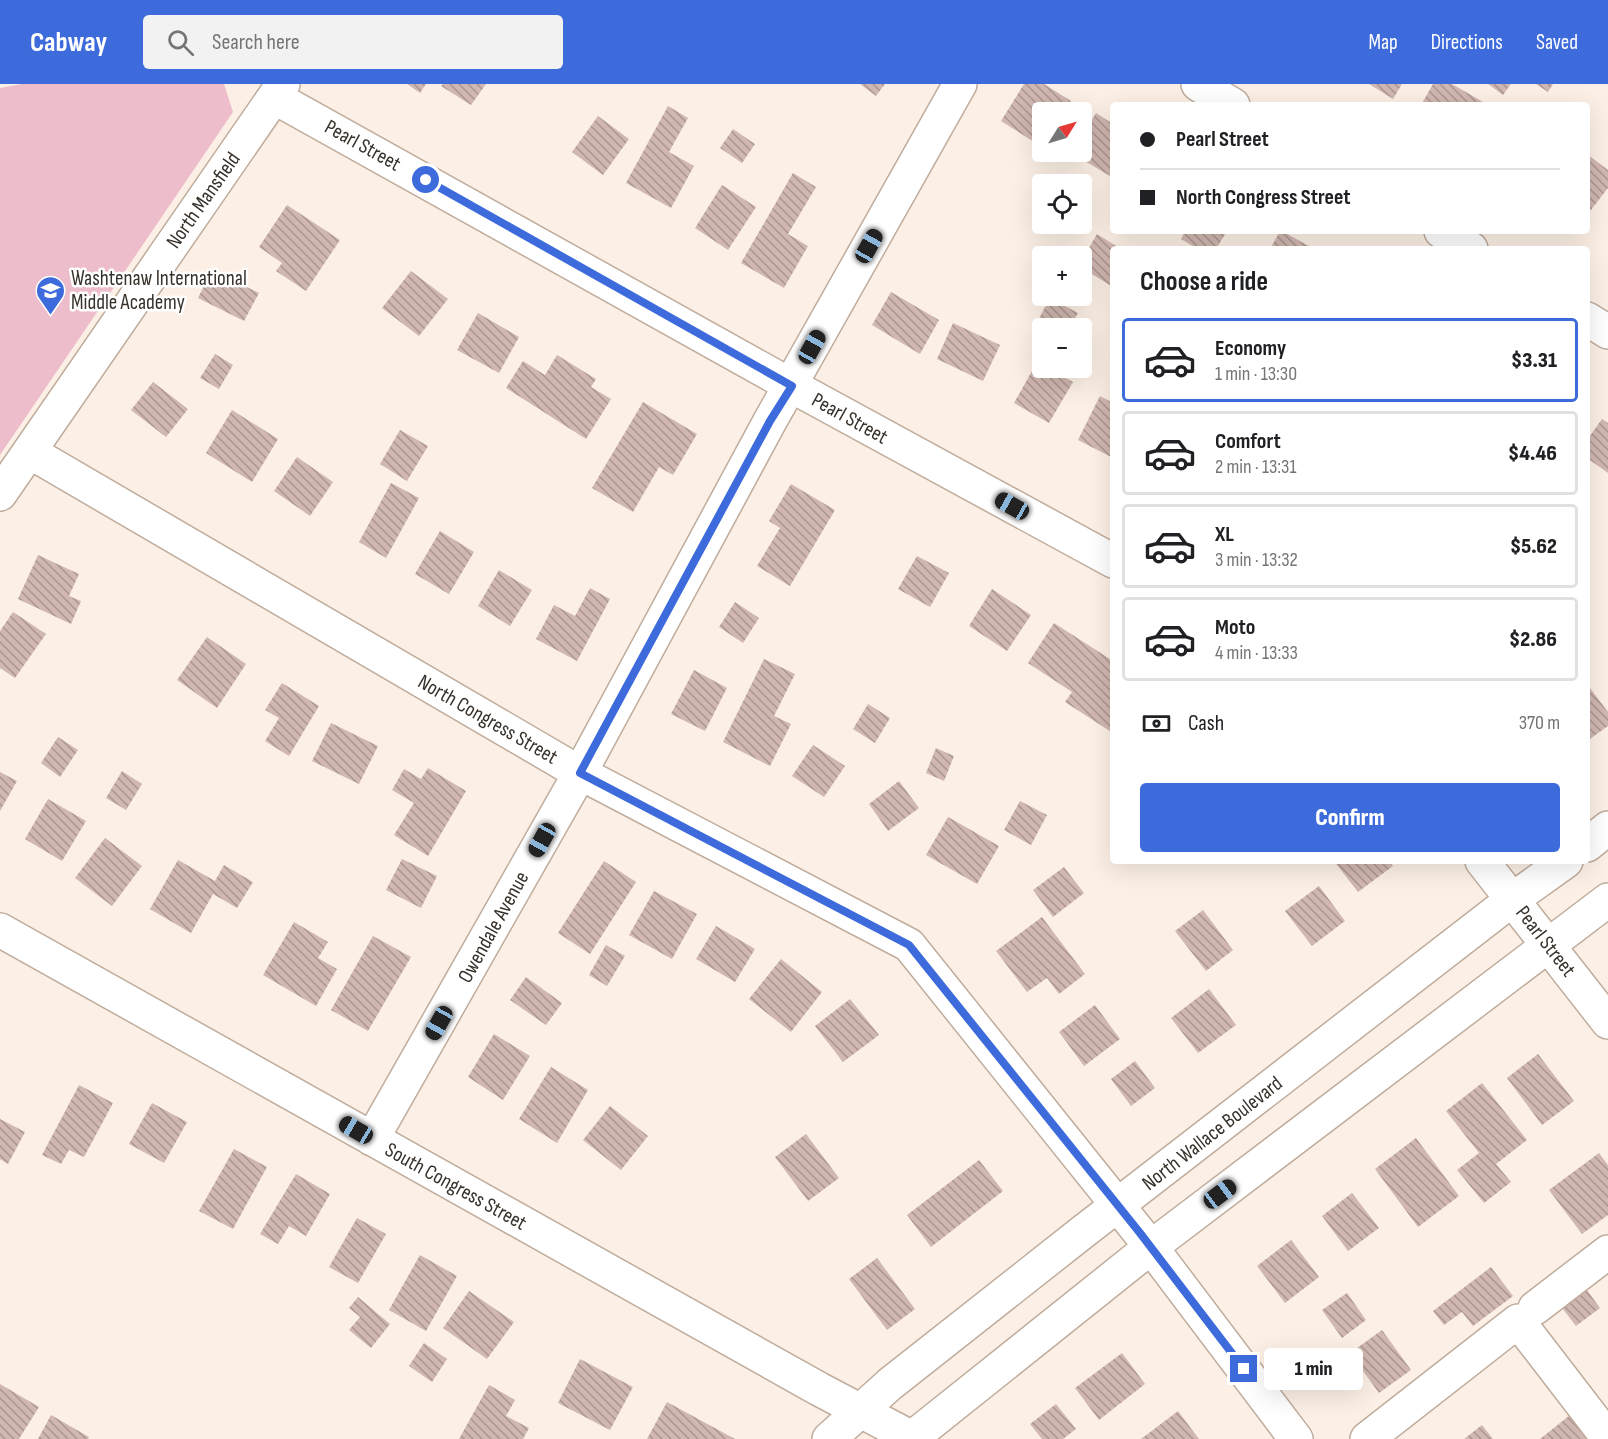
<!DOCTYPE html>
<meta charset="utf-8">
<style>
:root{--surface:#fff;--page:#f2f2f2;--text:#202124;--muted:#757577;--line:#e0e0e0;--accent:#3d6bdc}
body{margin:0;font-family:"Sofia Sans Condensed",sans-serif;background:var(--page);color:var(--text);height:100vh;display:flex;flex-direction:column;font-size:22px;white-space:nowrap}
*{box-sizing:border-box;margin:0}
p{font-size:20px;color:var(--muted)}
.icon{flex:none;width:33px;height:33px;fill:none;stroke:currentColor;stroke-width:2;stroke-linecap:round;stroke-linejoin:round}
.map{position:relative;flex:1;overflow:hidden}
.sheet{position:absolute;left:1110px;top:162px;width:480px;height:618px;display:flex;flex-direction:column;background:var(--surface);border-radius:6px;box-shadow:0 6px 24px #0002}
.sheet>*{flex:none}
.hud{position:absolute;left:1110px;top:18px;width:480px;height:132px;border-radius:6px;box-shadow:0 6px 24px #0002;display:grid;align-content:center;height:132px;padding:0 30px;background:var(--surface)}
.needle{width:39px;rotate:53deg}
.buttons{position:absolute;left:1032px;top:18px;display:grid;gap:12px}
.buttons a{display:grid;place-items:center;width:60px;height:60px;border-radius:6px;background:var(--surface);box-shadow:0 6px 24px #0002;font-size:30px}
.end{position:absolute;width:27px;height:27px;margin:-14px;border:8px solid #3d6bdc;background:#fff;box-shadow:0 0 0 3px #fff}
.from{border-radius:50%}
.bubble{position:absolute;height:42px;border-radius:6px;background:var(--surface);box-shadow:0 6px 24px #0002;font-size:20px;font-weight:800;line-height:42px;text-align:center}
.car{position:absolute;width:18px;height:36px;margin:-18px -9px;border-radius:8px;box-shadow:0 0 4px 2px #0007;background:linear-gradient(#222 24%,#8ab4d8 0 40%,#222 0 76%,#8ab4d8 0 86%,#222 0)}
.hud b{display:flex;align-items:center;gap:21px;height:57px;font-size:22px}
.hud b+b{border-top:2px solid var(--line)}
.hud i{width:15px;height:15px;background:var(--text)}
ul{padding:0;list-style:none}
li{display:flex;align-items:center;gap:18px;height:84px;margin:0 12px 9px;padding:0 18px;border:3px solid var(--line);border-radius:6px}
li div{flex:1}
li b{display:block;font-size:22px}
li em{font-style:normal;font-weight:800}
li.active{border-color:var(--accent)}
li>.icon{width:54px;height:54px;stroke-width:1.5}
h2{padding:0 30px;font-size:27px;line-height:72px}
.pay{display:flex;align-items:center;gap:15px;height:66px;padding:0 30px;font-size:22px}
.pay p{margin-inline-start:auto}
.action{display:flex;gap:12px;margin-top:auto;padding:12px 30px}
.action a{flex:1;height:69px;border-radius:6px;background:var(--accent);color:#fff;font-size:24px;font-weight:800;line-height:69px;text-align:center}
header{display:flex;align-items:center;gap:36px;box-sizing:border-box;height:84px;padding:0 30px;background:var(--accent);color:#fff}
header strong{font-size:28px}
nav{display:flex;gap:33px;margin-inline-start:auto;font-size:21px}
.search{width:420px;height:54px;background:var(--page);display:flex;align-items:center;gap:15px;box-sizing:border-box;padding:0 21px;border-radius:6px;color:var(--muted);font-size:22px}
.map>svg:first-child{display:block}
</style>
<header>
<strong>Cabway</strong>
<div class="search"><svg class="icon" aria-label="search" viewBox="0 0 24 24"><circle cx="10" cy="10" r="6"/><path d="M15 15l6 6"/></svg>Search here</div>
<nav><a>Map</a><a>Directions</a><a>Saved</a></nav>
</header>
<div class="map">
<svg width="1608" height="1355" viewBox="0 0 1608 1355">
<defs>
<pattern id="building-back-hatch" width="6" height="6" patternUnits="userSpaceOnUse" patternTransform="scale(1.5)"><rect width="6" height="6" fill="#d1b7b1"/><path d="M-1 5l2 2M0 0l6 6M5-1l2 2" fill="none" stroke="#ab9590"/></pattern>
</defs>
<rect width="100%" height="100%" fill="#fcf0e6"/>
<!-- green -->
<path fill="#edbdcb" d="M22,0H224L233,28L0,371V4Z"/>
<!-- building -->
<path fill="url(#building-back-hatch)" d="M407,0H426L420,9Z
M443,0H486L471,21L441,2Z
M860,0H885L876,12Z
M1024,0H1044L1071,17L1064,28H1042V63L1001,37Z
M1369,0H1402L1393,15Z
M1433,0H1452L1483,18L1481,21H1421Z
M1488,0H1511L1503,11Z
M1536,0H1553L1548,8Z
M668,22L688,34L669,68L694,82L671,124L626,99Z
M1096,29L1113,40V86L1110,92L1070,68H1082V52Z
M598,32L629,55L603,91L572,68Z
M733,45L755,60L742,79L720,64Z
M1587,70L1608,86V104L1587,131Z
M793,89L816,103L788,150L808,162L784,204L741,179Z
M722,101L756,123L728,166L695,144Z
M287,121L340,156L306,207L276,187L282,179L259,163Z
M1185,147H1227L1216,165H1198L1181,155Z
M1280,147H1282L1314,165H1270Z
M1097,150L1121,165H1113V203L1082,184V176Z
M1038,176L1042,179V192L1032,187Z
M212,186L259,209L244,237L198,214Z
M411,187L448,215L419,252L382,224Z
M891,208L939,236L920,270L872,241Z
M1050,214L1078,229L1069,244H1042V246L1035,242Z
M478,229L519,253L499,289L457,266Z
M953,239L1000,261L983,297L937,275Z
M215,270L233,281L219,305L200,294Z
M557,271L596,295L591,303L611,315L586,355L506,304L523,277L545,291Z
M1037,278L1042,281V284H1048L1073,298L1049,339L1014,319Z
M153,298L188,325L166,353L131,326Z
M1100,312L1113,319V374L1078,356Z
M643,318L697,350L673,391L659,383L633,428L592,404Z
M232,326L278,355L252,398L206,369Z
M1602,335L1608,339V389L1587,374V356Z
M400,346L428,362L407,397L380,380Z
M297,373L333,398L310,432L274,407Z
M391,399L419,414L386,474L359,458Z
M791,400L835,426L790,502L757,482L780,444L769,437Z
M440,447L474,468L449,510L415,490Z
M38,471L79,490L69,512L81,517L71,540L18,515Z
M917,472L949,489L930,523L898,505Z
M499,486L532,506L510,542L478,522Z
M590,504L610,515L577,577L536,555L554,521L575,532Z
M992,505L1031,531L1007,567L969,542Z
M735,518L759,534L743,559L719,543Z
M13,528L46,550L15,594L0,584V547Z
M1054,539L1113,577V649L1065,618L1072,608L1028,579Z
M207,553L246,580L217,624L177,596Z
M764,575L795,590L774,632L791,640L770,682L723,658Z
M694,586L727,604L705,647L671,630Z
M282,599L319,622L289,672L265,657L279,634L265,626Z
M1587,600L1608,628V642L1587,657Z
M868,620L890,634L875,659L853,645Z
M331,639L378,662L359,700L312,677Z
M58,653L78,666L60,693L41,679Z
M813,661L845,682L824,713L792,692Z
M936,664L954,672L944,697L926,689Z
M428,684L466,707L428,772L394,751L414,719L392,706L404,685L421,695Z
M122,687L142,700L126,726L106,714Z
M0,688L17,697L0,727Z
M899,697L919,724L888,747L869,720Z
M48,715L86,737L62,777L25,755Z
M1020,717L1047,731L1031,761L1004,746Z
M948,733L999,762L977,800L926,771Z
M105,754L142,782L112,822L75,794Z
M402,775L437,792L421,824L386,806Z
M178,776L215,797L224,781L253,798L237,824L213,810L191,849L150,825Z
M604,777L636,798L590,870L558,849Z
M1334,777H1389L1393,782L1358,808Z
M1064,783L1084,809L1053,833L1033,806Z
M1319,802L1345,837L1312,862L1285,827Z
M654,807L697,830L672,875L629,851Z
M1203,826L1233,866L1206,887L1175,847Z
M1042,833L1085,890L1059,910L1047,894L1027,908L996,867Z
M294,838L328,858L318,874L337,885L316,922L263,891Z
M716,842L755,865L735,898L696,875Z
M373,852L411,873L368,947L331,926Z
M606,861L625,872L607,902L589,891Z
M781,875L822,908L791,948L749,915Z
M526,893L562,919L546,941L510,916Z
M1209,905L1236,941L1198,969L1171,934Z
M850,915L879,951L843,978L815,942Z
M1095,921L1120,955L1084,982L1059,948Z
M494,950L530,972L503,1016L468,993Z
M1538,970L1574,1017L1542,1041L1507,994Z
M1135,977L1155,1004L1131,1022L1111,995Z
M551,983L588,1006L557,1059L519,1035Z
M1482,999L1527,1056L1496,1080L1511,1098L1484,1119L1457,1086L1479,1069L1446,1027Z
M79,1001L113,1019L84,1073L69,1066L61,1080L42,1071Z
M152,1019L187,1038L164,1079L129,1060Z
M610,1022L648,1052L621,1086L583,1056Z
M0,1035L25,1048L8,1080L0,1075Z
M806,1050L839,1094L808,1117L775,1073Z
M1416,1054L1459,1112L1418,1143L1375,1085Z
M234,1065L267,1083L233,1145L199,1127Z
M1599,1069L1608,1081V1131L1582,1150L1549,1106Z
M979,1076L1003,1107L931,1163L907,1131Z
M296,1090L330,1110L306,1152L289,1142L278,1160L260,1150Z
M1352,1109L1379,1144L1348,1167L1322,1132Z
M357,1134L386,1150L358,1199L329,1183Z
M1291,1156L1319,1193L1285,1219L1257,1182Z
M420,1171L457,1192L426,1247L389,1226Z
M877,1174L915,1225L887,1246L849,1195Z
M1491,1183L1513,1212L1473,1242L1462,1228L1444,1241L1433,1227Z
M1584,1202L1600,1224L1576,1242L1559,1220Z
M469,1207L514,1238L487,1275L443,1244Z
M1347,1209L1366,1236L1342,1254L1322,1226Z
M358,1213L390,1240L371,1264L349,1246L360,1233L349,1224Z
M1382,1246L1411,1286L1379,1309L1350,1269Z
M424,1259L447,1275L432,1298L409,1282Z
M1122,1269L1145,1300L1099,1336L1075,1304Z
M580,1275L633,1303L610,1346L558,1319Z
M0,1300L39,1323L19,1355H0Z
M489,1301L515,1316L506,1332L529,1344L523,1355H459Z
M667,1318L735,1355H647Z
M1056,1320L1076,1345L1063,1355H1042L1030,1340Z
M1178,1327L1199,1355H1141Z
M51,1331L89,1353L88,1355H38Z
M1570,1331L1588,1355H1540Z
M1482,1341L1493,1355H1464Z"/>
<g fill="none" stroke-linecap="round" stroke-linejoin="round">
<defs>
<path id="minor" d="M1198,0L1233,21
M274,13L792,302L1113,477
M1441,147L1471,165
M1587,235L1608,248
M30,368L580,689L909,861L1151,1163L1296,1355
M0,410L283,0
M1587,761L1608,744
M1482,777L1608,938
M0,846L819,1305L914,1355
M372,1055L580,689L770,337L960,0
M1535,1224L1608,1168
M912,1354L1151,1163L1608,816
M829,1355L890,1300L1084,1147L1513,815L1566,777
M1367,1355L1518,1237L1608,1354"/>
</defs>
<!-- minor casing -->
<use href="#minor" stroke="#bfac9c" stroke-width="36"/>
<!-- minor -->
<use href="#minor" stroke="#fff" stroke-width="33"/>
</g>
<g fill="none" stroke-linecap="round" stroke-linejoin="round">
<!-- route -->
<path stroke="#3d6bdc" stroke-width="8" d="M426,96L792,302L770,337L580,689L909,861L1140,1149L1244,1285"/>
</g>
<!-- icons -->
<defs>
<symbol id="school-pin" viewBox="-11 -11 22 30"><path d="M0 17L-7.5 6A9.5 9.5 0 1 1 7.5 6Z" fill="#3d6bdc" stroke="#fff"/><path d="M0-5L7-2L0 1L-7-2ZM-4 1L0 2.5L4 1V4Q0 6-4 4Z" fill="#fff"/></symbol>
</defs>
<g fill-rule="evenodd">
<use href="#school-pin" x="34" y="190" width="33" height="45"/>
</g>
<g text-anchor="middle" stroke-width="5" stroke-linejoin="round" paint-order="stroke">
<!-- street labels -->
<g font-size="21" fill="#38312a" stroke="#fff">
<text transform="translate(363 61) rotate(29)" y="7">Pearl Street</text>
<text transform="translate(203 116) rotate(-55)" y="7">North Mansfield</text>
<text transform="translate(850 334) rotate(29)" y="7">Pearl Street</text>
<text transform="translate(488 635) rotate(30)" y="7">North Congress Street</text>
<text transform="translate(493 843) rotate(-61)" y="7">Owendale Avenue</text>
<text transform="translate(1546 857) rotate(52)" y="7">Pearl Street</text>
<text transform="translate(1212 1049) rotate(-38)" y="7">North Wallace Boulevard</text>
<text transform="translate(456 1102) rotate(29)" y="7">South Congress Street</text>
</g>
<!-- poi labels -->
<g font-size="21" fill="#38312a" stroke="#fff" text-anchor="start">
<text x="71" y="201">Washtenaw International<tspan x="71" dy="24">Middle Academy</tspan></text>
</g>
</g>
</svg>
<div class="buttons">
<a><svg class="needle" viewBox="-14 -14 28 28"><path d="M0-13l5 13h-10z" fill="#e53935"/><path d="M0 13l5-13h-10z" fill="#757577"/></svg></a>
<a><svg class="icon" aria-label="locate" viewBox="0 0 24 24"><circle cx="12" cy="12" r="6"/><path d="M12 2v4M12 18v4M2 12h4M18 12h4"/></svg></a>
<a>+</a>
<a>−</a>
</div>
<i class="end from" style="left:426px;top:96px"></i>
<i class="end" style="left:1244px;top:1285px"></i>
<div class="bubble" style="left:1264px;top:1264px;width:99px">1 min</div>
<i class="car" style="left:869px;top:162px;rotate:29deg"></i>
<i class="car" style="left:812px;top:263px;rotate:29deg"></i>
<i class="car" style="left:1012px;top:422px;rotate:299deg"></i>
<i class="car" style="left:542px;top:756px;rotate:209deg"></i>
<i class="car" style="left:439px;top:939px;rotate:209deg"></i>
<i class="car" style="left:356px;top:1046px;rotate:300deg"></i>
<i class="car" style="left:1220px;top:1110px;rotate:53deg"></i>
<div class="hud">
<b><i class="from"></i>Pearl Street</b>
<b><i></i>North Congress Street</b>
</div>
<section class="sheet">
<h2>Choose a ride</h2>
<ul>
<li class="active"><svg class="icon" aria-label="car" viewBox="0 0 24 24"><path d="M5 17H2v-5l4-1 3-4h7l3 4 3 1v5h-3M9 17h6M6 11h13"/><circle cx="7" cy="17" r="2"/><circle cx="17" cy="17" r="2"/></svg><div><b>Economy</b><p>1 min · 13:30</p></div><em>$3.31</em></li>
<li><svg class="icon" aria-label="car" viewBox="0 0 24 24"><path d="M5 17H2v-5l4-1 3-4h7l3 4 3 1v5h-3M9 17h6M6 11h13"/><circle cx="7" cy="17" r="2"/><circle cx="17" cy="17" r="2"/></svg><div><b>Comfort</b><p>2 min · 13:31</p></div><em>$4.46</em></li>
<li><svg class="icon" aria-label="car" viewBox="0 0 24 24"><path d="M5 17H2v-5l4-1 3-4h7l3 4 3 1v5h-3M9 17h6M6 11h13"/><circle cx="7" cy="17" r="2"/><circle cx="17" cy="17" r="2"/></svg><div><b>XL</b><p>3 min · 13:32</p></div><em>$5.62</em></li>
<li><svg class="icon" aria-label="car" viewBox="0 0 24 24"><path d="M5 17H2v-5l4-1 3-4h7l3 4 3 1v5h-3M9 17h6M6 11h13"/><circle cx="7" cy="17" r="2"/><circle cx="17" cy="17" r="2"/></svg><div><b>Moto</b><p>4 min · 13:33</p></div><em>$2.86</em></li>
</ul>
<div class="pay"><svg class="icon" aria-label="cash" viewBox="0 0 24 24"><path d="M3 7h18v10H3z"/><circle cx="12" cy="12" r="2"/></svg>Cash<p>370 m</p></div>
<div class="action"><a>Confirm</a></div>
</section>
</div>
